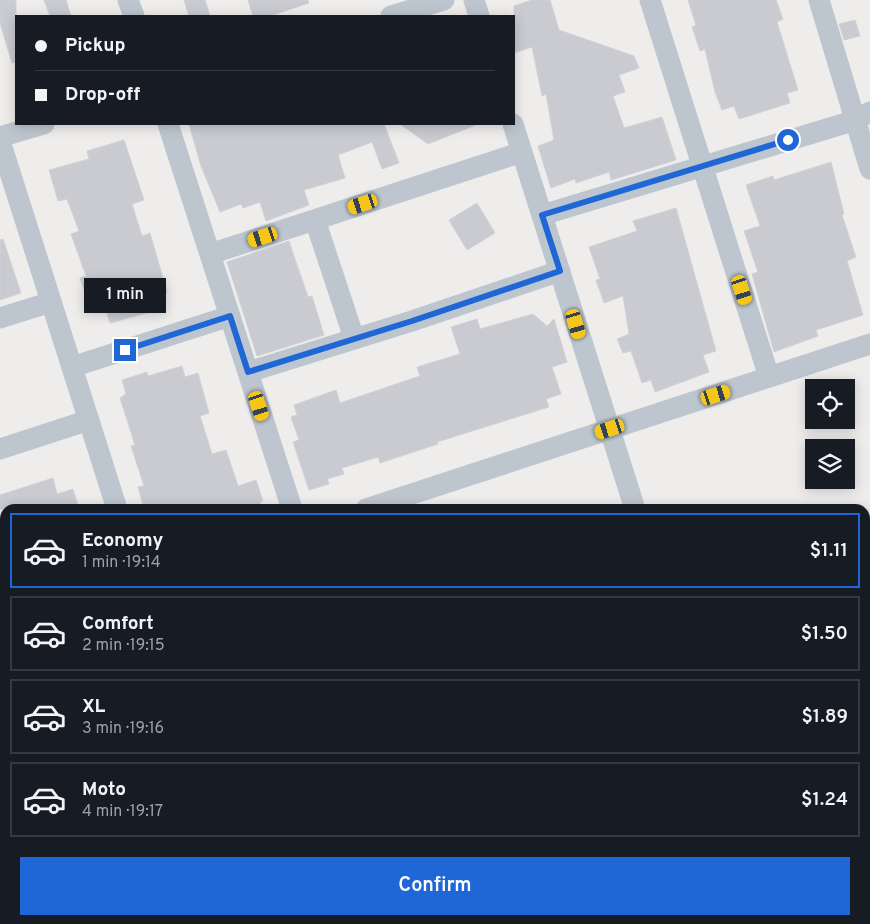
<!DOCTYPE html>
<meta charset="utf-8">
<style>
:root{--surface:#171b24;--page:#20242c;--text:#f1f3f6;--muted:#9ea1a6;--line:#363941;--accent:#1f67d6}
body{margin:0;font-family:Overpass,sans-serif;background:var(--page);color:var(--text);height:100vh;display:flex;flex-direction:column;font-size:19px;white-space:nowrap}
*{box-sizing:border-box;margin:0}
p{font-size:16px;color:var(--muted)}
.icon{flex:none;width:28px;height:28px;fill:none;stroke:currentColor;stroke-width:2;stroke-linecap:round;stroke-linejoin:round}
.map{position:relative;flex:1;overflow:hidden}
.drawer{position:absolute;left:0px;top:504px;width:870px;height:421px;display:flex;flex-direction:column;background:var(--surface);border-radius:15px 15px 0 0;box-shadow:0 2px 12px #0003}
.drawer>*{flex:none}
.banner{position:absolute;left:15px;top:15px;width:500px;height:110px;border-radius:0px;box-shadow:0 2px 12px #0003;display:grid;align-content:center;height:110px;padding:0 20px;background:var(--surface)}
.tools{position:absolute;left:805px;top:379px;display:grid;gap:10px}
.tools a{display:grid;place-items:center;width:50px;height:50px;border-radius:0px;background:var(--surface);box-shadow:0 2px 12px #0003;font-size:25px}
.end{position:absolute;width:22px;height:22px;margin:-11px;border:6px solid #1f67d6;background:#fff;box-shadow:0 0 0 2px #fff}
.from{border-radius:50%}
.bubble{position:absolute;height:35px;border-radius:0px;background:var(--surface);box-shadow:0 2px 12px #0003;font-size:16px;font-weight:600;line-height:35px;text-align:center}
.car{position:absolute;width:15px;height:30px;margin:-15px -8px;border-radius:6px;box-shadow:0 0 4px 1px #0007;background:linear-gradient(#f5c518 24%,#345 0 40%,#f5c518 0 76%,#345 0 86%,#f5c518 0)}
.banner b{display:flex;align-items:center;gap:18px;height:48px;font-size:19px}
.banner b+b{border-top:1px solid var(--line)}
.banner i{width:12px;height:12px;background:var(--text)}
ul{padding:9px 0 0;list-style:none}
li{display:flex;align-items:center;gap:15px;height:75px;margin:0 10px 8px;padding:0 10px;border:2px solid var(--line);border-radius:0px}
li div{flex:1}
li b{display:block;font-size:19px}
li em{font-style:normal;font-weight:600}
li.on{border-color:var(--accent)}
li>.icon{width:45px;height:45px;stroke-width:1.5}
.action{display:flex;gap:10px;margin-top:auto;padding:10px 20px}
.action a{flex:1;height:58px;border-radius:0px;background:var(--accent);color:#fff;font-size:20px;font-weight:600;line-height:58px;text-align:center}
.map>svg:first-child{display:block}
</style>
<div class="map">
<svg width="870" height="924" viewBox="0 0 870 924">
<rect width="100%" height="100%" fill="#efecec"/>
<!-- building -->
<path fill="#c9cbd1" stroke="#d0d2d7" d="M0,0H16V62L12,63L0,23Z
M44,0H66L71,16H50Z
M184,0H205L210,16H189Z
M248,0H308L309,3L270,16H253Z
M532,0H550L559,30L634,56L639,68L619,75L625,92L613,96L624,128L662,117L676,160L611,180L609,172L576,183L575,179L551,188L538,146L554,140L546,94L542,96L532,47L514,53V6Z
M688,0H776L783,19L777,22L798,90L787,93L790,103L739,119L734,106L722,110L715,92L705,49L700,51L692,27L696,25Z
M855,20L860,36L844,40L839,24Z
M189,124H384L399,163L382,169L372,142L338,155L345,178L304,190L309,205L266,221L260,202L243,208L241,204L220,212L201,166Z
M400,124H478L428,144Z
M124,140L144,200L132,204L142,236L150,233L167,292L161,294L165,308L110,323L105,306L94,309L90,293L86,295L80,278L86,276L71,234L79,231L67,199L58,201L49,170L89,159L87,151Z
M831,162L844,214L842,215L856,257L847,261L863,315L816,330L818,336L774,352L752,274L758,272L744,231L760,226L746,185L773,176L774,180Z
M477,203L495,233L467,250L449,220Z
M676,208L716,351L703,355L709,372L655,392L651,380L642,383L631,351L623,353L617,339L629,334L623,296L604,303L596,280L600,279L589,247L637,231L633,221Z
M3,239L21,293L0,300V240Z
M289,241L308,297L312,296L324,335L257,356L227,262Z
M533,314L547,326L554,319L567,362L552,367L561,394L546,399L549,407L437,442L438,444L380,463L378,457L342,468L344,474L327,479L329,484L309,490L293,442L299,440L291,417L297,415L294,405L336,390L340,403L420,376L417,367L460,354L451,327L477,319L480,329Z
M182,366L185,377L198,373L209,413L200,416L212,454L226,450L238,486L256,480L263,501L260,502L262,509H144L138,487L144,486L131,446L135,445L120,398L126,394L122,380L147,372L148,376Z
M53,478L57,494L73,489L79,509H0V495Z"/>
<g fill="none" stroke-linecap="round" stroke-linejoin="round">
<!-- minor -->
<path stroke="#bdc6ce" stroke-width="21" d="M128,0L134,16
M474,0L479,16
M650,0L769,377
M819,0L870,169
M391,16L444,0
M168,124L292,509
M513,124L635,509
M0,137L44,124
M0,141L117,509
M542,215L856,120L870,112
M315,220L354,338
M210,254L522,152
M0,318L51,302
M72,367L230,316
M248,372L412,321L560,271
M0,449L89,420
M366,509L870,344
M865,573L870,556
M0,628L5,627
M0,683L5,700
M865,704L870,706
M865,879L870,880
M72,920L73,924
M248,920L249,924
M425,920L426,924
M596,920L597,924
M772,920L774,924
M0,921L5,919"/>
</g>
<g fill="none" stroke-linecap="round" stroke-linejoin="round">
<!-- route -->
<path stroke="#1f67d6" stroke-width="6" d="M125,350L230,316L248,372L412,321L560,271L542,215L788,140"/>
</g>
</svg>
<div class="tools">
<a><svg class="icon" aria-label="locate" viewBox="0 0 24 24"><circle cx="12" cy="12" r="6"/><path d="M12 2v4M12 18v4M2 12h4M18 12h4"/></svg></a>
<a><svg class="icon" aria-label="layers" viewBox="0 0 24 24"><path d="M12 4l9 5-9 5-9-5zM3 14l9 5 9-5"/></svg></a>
</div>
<i class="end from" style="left:788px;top:140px"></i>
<i class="end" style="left:125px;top:350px"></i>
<div class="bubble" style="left:84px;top:278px;width:82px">1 min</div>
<i class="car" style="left:363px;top:204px;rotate:252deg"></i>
<i class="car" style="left:263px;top:237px;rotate:252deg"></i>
<i class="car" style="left:742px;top:290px;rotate:162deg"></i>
<i class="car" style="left:576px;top:324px;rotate:163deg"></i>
<i class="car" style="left:716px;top:395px;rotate:72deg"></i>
<i class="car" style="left:259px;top:406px;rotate:162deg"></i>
<i class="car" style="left:610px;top:429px;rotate:252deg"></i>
<div class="banner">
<b><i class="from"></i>Pickup</b>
<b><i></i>Drop-off</b>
</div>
<section class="drawer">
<ul>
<li class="on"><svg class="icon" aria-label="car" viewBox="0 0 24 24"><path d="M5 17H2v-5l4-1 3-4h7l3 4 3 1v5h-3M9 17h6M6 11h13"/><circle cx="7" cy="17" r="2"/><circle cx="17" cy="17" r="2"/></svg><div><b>Economy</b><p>1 min · 19:14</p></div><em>$1.11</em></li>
<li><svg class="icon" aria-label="car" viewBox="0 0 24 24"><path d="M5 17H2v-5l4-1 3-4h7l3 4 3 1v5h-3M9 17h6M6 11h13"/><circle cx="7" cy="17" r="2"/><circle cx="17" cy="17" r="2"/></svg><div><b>Comfort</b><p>2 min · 19:15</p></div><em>$1.50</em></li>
<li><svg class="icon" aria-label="car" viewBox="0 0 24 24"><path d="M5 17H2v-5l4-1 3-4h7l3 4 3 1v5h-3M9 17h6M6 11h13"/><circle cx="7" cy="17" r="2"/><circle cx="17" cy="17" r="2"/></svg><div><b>XL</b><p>3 min · 19:16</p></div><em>$1.89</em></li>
<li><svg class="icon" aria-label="car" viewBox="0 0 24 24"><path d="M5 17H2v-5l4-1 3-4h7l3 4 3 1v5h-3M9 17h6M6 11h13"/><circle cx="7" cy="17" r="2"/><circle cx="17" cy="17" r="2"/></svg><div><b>Moto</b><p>4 min · 19:17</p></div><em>$1.24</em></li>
</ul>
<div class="action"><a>Confirm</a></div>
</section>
</div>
